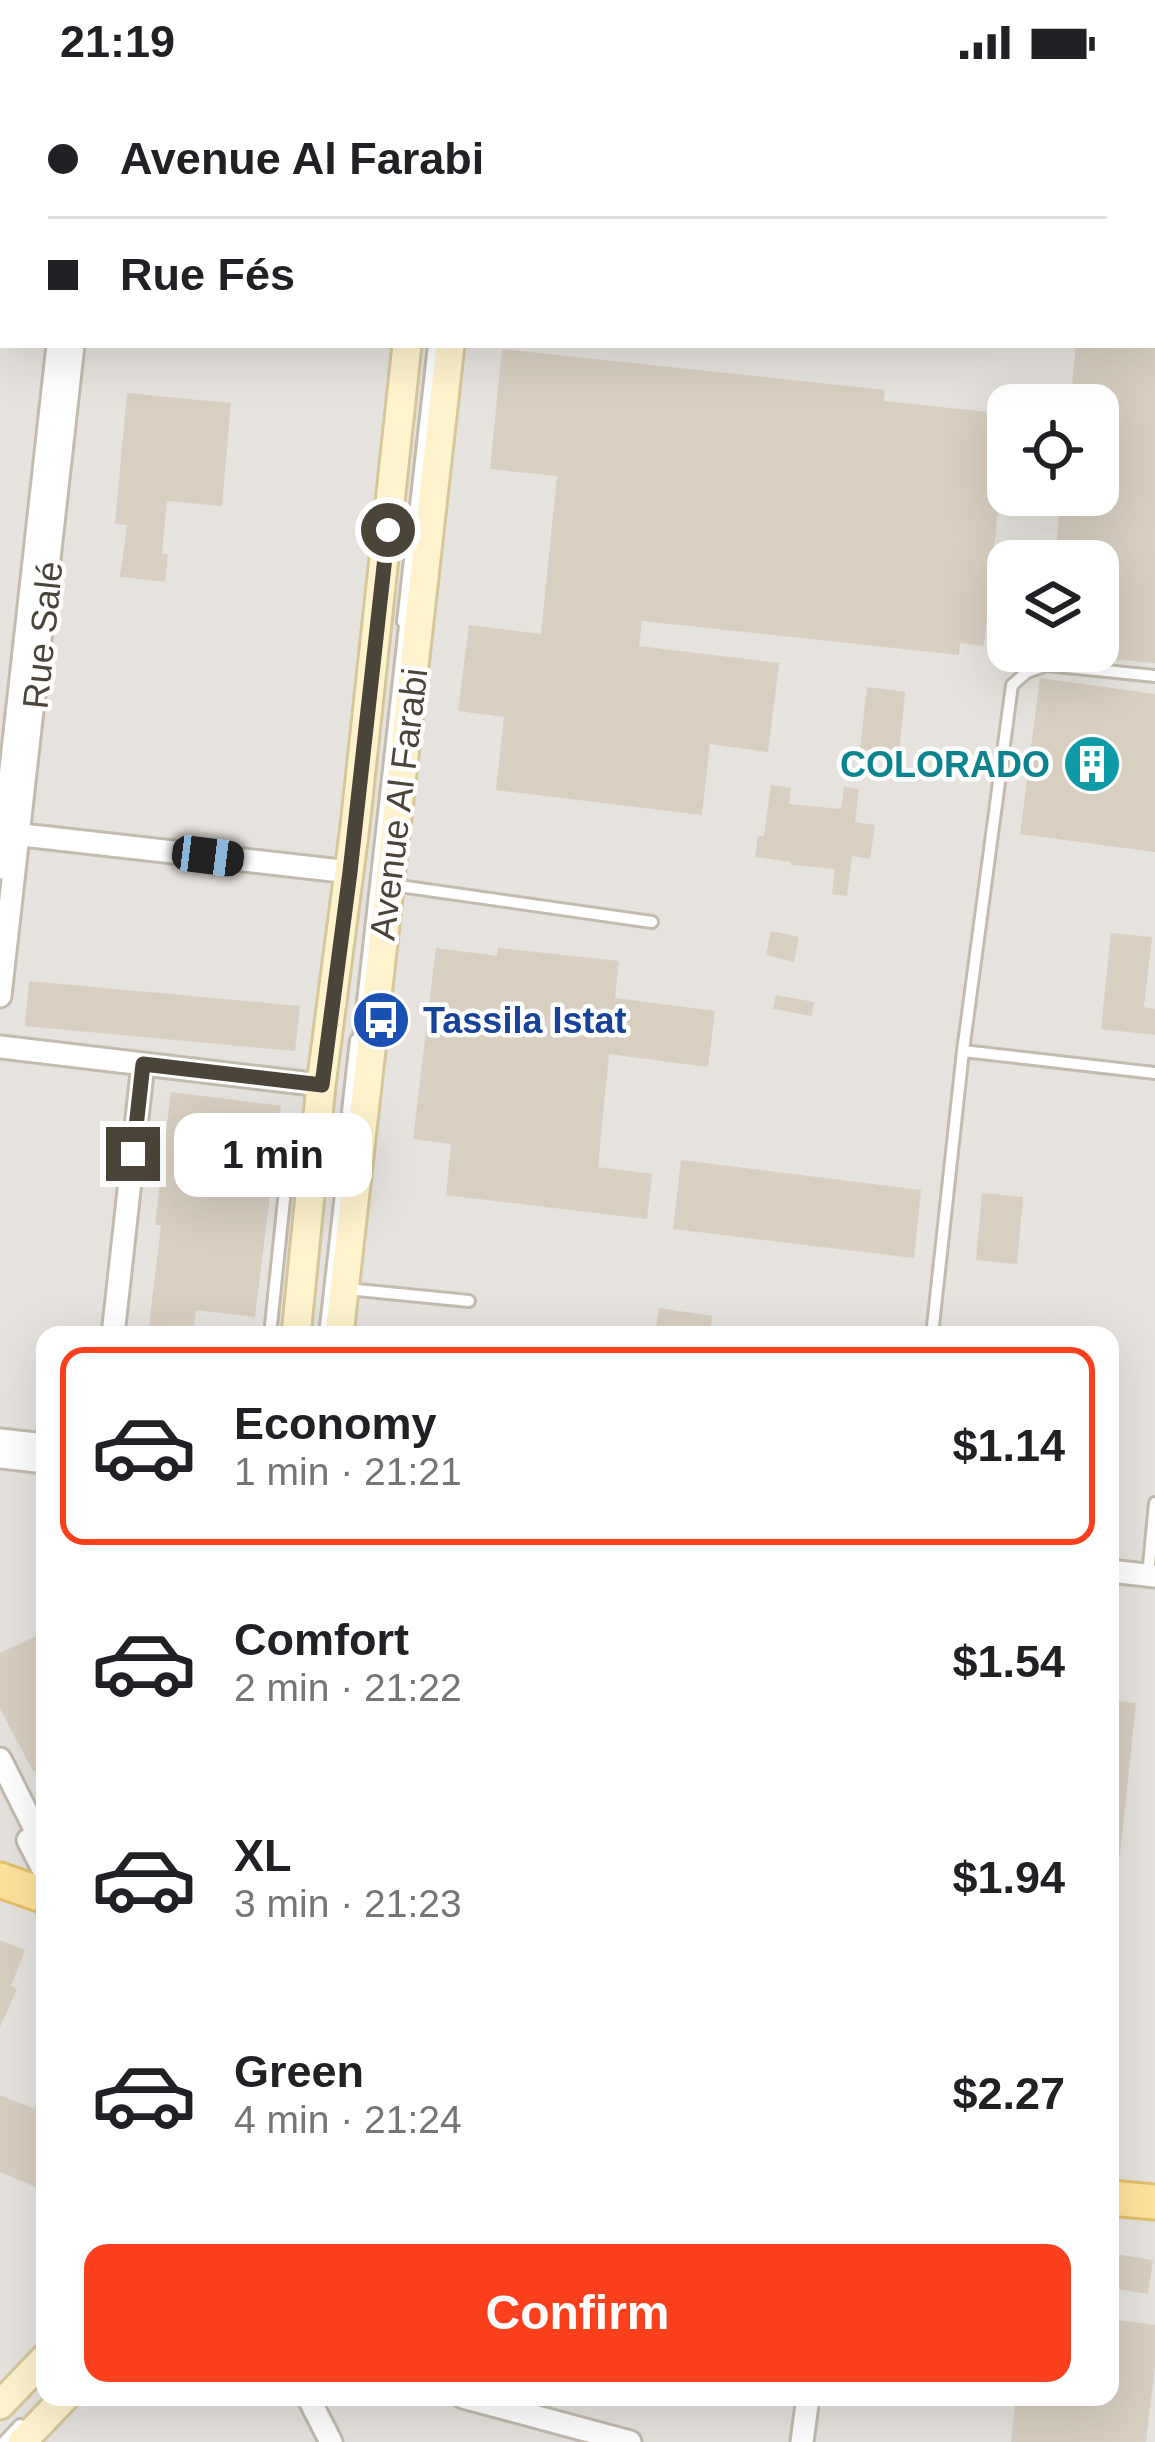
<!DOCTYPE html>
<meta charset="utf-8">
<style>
:root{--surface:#fff;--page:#f2f2f2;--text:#202124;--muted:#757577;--line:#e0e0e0;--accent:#fc3f1d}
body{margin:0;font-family:Helvetica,sans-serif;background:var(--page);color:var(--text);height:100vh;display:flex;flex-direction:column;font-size:45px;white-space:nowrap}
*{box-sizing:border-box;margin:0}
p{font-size:39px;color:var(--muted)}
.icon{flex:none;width:66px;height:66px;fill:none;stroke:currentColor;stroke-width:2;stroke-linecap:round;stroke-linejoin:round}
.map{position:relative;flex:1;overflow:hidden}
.drawer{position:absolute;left:36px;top:1242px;width:1083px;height:1080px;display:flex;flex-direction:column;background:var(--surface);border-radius:24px;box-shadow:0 12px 48px #0002}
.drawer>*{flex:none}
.top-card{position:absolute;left:0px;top:0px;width:1155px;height:264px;box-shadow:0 12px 48px #0002;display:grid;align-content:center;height:264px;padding:0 48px;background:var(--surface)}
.fabs{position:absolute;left:987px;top:300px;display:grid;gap:24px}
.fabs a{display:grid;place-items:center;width:132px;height:132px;border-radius:24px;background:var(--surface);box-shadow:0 12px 48px #0002;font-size:60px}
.end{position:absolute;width:54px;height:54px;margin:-27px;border:15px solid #4b4439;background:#fff;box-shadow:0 0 0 6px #fff}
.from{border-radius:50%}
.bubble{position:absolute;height:84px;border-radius:24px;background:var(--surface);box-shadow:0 12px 48px #0002;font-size:39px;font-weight:600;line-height:84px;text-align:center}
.car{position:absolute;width:36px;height:72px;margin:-36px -18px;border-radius:15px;box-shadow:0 0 9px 3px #0007;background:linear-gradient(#222 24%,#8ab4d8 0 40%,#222 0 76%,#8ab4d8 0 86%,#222 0)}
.top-card b{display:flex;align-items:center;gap:42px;height:114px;font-size:45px}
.top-card b+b{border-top:3px solid var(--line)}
.top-card i{width:30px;height:30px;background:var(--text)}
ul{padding:21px 0 0;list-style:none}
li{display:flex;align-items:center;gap:36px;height:198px;margin:0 24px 18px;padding:0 24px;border:6px solid transparent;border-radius:24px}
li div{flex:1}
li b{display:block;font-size:45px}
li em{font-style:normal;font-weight:600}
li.current{border-color:var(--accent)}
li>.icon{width:108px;height:108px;stroke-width:1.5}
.action{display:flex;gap:24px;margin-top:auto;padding:24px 48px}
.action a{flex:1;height:138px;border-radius:24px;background:var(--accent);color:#fff;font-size:48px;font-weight:600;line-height:138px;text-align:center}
.status{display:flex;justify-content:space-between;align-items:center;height:84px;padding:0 60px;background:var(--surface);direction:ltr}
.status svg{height:33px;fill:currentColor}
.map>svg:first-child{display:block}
</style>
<div class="status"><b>21:19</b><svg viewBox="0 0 49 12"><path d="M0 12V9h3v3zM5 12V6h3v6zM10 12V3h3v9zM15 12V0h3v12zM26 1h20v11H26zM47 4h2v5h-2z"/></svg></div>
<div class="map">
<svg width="1155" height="2358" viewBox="0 0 1155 2358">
<rect width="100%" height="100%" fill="#f6f3ec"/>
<!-- industrial -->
<path fill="#e6e2dd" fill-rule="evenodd" d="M0,0H1155V2358H0ZM3,3H1152V261H3ZM1008,321H1098V411H1008ZM1008,477H1098V567H1008ZM45,1251H1110V2313H45Z"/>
<!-- building -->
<path fill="#d8cfc1" d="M1076,261H1155V579L1098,574V477H1055L1061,411H1098V321H1070Z
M502,265L885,306L884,317L1008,330L984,562L960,559L959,571L642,537L639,562L779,579L768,668L710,660L702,731L496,706L504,633L458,627L469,541L541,550L557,392L490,385Z
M127,309L231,319L222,422L167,417L162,470H168L165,498L120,493L127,441L115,440Z
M1040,594L1155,610V768L1020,750Z
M867,603L905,608L899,669L860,665Z
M771,701L791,704L789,720L841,725L844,703L859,705L855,738L875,741L870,775L852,772L847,812L832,810L835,785L791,781V778L755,773L758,752H764Z
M771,847L799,853L794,878L766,871Z
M1111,849L1152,853L1144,923L1155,925V951L1101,945Z
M436,864L497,872L498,864L619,877L615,914L715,927L708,983L609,970L598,1083L652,1090L647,1135L446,1111L451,1060L413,1055Z
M29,897L300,922L295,967L25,942Z
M776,911L814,918L812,932L773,925Z
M171,1008L281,1022L255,1233L196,1226L193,1251H148L161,1141H155Z
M681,1076L921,1106L914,1174L673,1145Z
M982,1109L1023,1113L1017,1180L976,1176Z
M659,1224L712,1232L710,1251H655Z
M45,1548V1689L33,1687L0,1625V1569Z
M1110,1616L1136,1619L1120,1771L1110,1770Z
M0,1856L25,1866L11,1902L17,1905L0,1943Z
M0,2011L45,2029V2107L0,2088Z
M1110,2169L1153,2176L1148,2210L1110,2204Z
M1110,2235L1155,2241V2282L1146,2358H1011L1016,2313H1110Z"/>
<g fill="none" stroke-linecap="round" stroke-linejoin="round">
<defs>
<path id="lane" d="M404,3V0
M467,3V0
M403,538L434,261
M392,801L652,838
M358,962L406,533
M963,967L1155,989
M348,1027L356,956
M347,1205L469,1217
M270,1251L289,1067L297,1049L315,1042
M325,1251L351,1022
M932,1251L963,967L1012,601L1027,588L1047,581L1155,592
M1148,1491L1155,1419
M4,2358L20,2341"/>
<path id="street" d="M101,3L102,0
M0,190H3
M0,207H3
M5,749L350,788
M0,784L58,261
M0,912L73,261
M0,963L321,1001
M113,1251L143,980
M0,1356L45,1361
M0,1373L45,1378
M1110,1487L1155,1492
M0,1675L45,1765
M28,1756L45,1789
M308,2313L331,2358
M463,2313L630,2358
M802,2358L808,2313"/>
<path id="secondary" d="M482,0V3
M435,3V0
M296,1251L321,1001L355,742L407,261
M339,1251L450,261
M0,2321L45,2274
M22,2358L65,2313"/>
<path id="primary" d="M0,1796L45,1812
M1110,2114L1155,2118"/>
</defs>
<!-- lane casing -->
<use href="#lane" stroke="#c2bbae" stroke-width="16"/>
<!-- street casing -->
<use href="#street" stroke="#c2bbae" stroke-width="27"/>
<!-- secondary casing -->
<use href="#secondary" stroke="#d6c79b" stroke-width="33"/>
<!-- primary casing -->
<use href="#primary" stroke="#e6c16a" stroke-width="39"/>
<!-- lane -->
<use href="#lane" stroke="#fff" stroke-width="10"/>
<!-- street -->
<use href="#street" stroke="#fff" stroke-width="21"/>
<!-- secondary -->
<use href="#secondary" stroke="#fff3cd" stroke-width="27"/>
<!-- primary -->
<use href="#primary" stroke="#ffe39c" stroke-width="33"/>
</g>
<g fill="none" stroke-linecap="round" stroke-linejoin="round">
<!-- route -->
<path stroke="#4b4439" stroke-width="15" d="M133,1070L143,980L322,1001L350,788L388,446"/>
</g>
<!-- icons -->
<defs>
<symbol id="building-disc" viewBox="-11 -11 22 22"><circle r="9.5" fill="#0f9aa8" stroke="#fff"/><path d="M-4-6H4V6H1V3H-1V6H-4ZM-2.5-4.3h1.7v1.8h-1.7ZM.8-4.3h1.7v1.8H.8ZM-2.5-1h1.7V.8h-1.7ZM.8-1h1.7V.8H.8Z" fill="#fff"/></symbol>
<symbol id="bus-disc" viewBox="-11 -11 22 22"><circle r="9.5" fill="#1a4fb4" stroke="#fff"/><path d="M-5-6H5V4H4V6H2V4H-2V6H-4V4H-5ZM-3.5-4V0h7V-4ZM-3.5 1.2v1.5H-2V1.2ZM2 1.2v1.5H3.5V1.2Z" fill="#fff"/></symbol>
</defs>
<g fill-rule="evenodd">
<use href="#building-disc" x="1059" y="647" width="66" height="66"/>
<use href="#bus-disc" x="348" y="903" width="66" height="66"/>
</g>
<g text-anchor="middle" stroke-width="9" stroke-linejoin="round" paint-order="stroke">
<!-- street labels -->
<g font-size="36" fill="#4b4439" stroke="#fff">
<text transform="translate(42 551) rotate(-84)" y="13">Rue Salé</text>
<text transform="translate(398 720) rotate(-83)" y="13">Avenue Al Farabi</text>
</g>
<!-- culture labels -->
<g font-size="36" font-weight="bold" fill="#0d838f" stroke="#fff" text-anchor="end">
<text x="1050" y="693">COLORADO</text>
</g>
<!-- transit labels -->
<g font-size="36" font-weight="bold" fill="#164399" stroke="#fff" text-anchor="start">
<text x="423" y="949">Tassila Istat</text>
</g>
</g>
</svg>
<div class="fabs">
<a><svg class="icon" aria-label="locate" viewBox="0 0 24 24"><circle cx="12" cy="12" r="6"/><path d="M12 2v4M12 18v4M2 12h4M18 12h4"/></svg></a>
<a><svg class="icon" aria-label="layers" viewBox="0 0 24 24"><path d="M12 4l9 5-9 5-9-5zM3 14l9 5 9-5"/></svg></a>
</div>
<i class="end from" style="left:388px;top:446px"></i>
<i class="end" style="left:133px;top:1070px"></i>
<div class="bubble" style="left:174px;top:1029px;width:198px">1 min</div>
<i class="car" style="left:208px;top:772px;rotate:97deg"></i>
<div class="top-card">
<b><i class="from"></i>Avenue Al Farabi</b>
<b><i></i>Rue Fés</b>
</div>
<section class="drawer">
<ul>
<li class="current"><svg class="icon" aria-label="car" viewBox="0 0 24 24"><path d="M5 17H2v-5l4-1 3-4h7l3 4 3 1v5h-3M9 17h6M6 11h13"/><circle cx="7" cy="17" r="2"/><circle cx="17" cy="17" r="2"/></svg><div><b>Economy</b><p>1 min · 21:21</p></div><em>$1.14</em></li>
<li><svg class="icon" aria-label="car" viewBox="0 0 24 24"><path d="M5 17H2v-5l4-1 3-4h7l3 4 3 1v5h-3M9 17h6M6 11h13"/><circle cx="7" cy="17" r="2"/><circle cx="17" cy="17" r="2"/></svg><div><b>Comfort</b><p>2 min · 21:22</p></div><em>$1.54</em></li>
<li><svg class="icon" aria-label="car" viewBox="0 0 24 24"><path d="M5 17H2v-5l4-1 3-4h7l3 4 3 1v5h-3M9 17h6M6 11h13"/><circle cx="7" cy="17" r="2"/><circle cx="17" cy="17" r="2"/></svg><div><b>XL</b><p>3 min · 21:23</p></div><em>$1.94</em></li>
<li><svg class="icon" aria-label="car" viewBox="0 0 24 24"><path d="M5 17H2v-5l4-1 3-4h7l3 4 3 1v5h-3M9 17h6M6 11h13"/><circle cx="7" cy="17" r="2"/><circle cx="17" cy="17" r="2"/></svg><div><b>Green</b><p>4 min · 21:24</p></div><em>$2.27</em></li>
</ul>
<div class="action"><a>Confirm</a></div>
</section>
</div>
